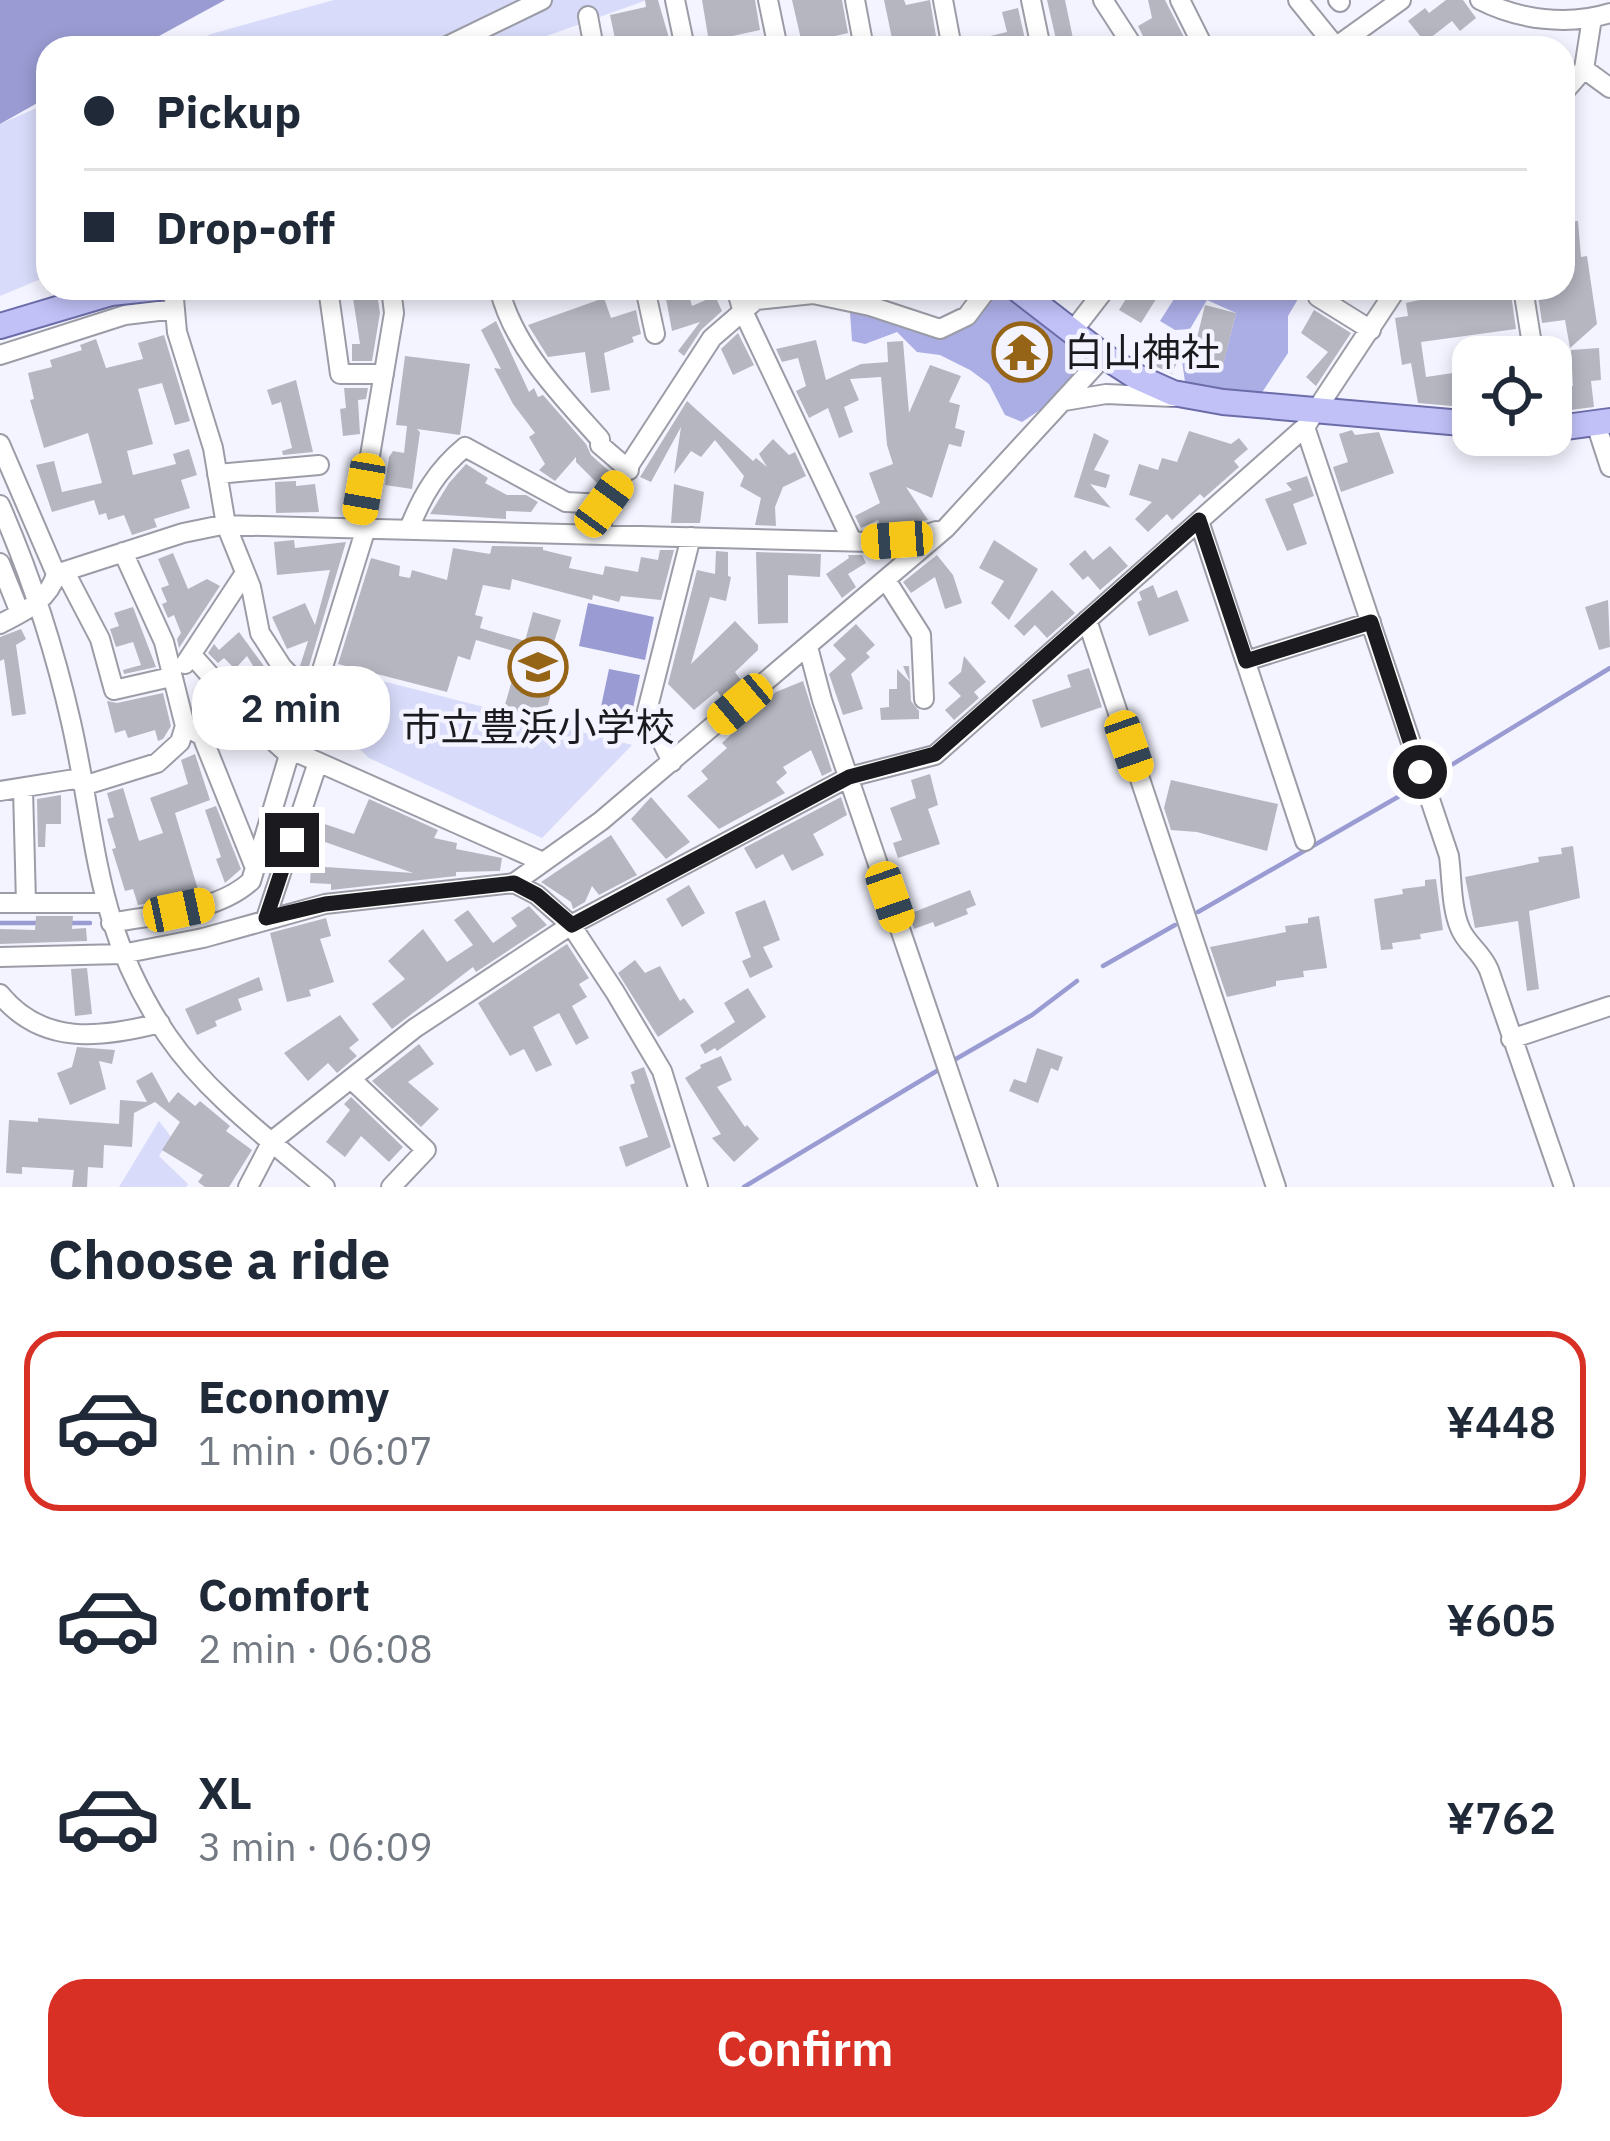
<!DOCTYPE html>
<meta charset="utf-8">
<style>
:root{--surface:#fff;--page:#f2f2f3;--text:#1f2937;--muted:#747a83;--line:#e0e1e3;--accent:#d93025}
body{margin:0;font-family:"IBM Plex Sans","Noto Sans JP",sans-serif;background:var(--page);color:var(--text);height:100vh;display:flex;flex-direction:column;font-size:45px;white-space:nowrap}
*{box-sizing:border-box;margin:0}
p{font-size:39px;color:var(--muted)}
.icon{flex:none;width:66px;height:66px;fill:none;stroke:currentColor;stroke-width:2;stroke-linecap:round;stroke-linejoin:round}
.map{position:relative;height:1187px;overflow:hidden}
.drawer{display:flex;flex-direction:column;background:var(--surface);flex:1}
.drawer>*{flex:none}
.guide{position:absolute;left:36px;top:36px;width:1539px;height:264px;border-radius:36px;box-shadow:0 6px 18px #0003;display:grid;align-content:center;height:264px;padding:0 48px;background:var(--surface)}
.fabs{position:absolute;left:1452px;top:336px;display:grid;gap:24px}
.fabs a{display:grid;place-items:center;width:120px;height:120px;border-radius:24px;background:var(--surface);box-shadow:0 6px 18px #0003;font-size:60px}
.end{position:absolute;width:54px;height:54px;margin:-27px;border:15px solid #1b1b1f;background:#fff;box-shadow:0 0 0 6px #fff}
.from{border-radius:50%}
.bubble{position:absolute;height:84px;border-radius:36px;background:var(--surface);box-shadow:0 6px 18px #0003;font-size:39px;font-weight:600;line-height:84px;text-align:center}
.car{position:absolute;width:36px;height:72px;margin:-36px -18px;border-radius:15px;box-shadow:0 0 9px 3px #0007;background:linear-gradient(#f5c518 24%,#345 0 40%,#f5c518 0 76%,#345 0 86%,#f5c518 0)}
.guide b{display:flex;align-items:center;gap:42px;height:114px;font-size:45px}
.guide b+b{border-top:3px solid var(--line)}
.guide i{width:30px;height:30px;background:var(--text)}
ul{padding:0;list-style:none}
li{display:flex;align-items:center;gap:36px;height:180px;margin:0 24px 18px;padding:0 24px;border:6px solid transparent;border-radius:36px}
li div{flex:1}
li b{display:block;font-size:45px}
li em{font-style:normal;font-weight:600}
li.current{border-color:var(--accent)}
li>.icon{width:108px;height:108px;stroke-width:1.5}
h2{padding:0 48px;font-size:54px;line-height:144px}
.action{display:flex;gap:24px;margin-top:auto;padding:24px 48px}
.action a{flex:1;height:138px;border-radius:36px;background:var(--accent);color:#fff;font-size:48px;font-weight:600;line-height:138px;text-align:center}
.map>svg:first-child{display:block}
</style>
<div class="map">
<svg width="1610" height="1187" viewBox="0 0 1610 1187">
<rect width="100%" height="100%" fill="#f3f4ff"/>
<!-- green -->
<path fill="#d8dbf9" d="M334,0H647L513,48H179L211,34Z
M48,103V276L0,296V124Z
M359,675L632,745L542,838L369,758L347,737Z
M159,1121L171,1137L159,1156L188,1184L186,1187H119Z"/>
<!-- forest -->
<path fill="#abade5" d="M988,288L1038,305L1079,357L1073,388L1022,422L1005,415L989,384L970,370L940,355L917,352L897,332L865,344L852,341L850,312L870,306L940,329Z
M1181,288H1293L1298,299L1288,316V353L1259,397L1185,382L1181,353L1198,358L1206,369L1221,372L1236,313L1207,300L1190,329L1175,330L1160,321Z"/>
<!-- water -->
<path fill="#999bd2" d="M0,0H225L137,48H48V97L0,124Z
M588,603L654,617L645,660L579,646Z
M609,669L640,675L630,722L599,716Z"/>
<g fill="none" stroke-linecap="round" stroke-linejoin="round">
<!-- stream -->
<path stroke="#999bd2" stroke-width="4.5" d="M1435,775L1610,668
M1198,912L1417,786
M0,923H36
M72,923H90
M1103,966L1175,925
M949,1063L1032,1015L1077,981
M744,1187L940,1069"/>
</g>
<!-- building -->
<path fill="#b5b6c0" d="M645,0H658L671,45L617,48L610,15L646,7Z
M702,0H755L760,30L728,37L731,48H710Z
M792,0H842L848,33L818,40L820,48H803Z
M884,0H904L906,5L930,0L938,48H894Z
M1047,0H1065L1075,48H1058Z
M1148,0H1165L1185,39L1178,43L1181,48H1153L1145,40L1138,26L1152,18Z
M1446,0H1463L1476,18L1460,31L1452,21L1425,42L1408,21L1425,8L1429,13Z
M1018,8L1027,48H965V42L1007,32L1002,12Z
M1578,221L1581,257L1587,256L1597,324L1570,348L1565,320L1542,323L1537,288H1563V222Z
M664,288H687L692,306L715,296L722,311L701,330L684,356L678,351L700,322L672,331Z
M1133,288H1163L1141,323L1119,310Z
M1427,288H1510L1516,329L1421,342L1426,377L1473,370V402L1452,406L1418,403L1411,363L1402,365L1395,318L1408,316L1406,303L1428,298Z
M377,294L380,313L372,361H352V344H360L353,298Z
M604,298L611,318L636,310L641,334L632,337L634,342L604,353L610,390L591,393L585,352L548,357L528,325Z
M1205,305L1236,313L1221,373L1206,369L1209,354L1194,350Z
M1314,310L1351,333L1316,386L1306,377L1328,352L1301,333Z
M496,321L529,392L534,388L538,397L543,395L586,444L591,455L609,471L600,486L576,462V457L555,481L539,470L545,464L529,437L535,433L513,404L494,368L501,369L481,330Z
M738,333L754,365L733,375L721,349Z
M164,335L190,421L175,425L162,383L138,389L153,444L127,451L133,475L176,464L173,454L189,449L197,475L181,480L190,508L154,519L157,527L132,535L124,515L108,520L106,513L99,515L94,500L52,512L36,465L54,461L62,492L102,483L88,433L44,448L30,400L34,399L28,373L52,367L50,360L82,350L80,345L96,339L106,368L143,359L138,343Z
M1149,339L1181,353L1172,374L1140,359Z
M816,340L826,380L861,364L888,362L887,342L903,341L909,413L930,365L961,376L949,402L960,405L955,428L965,431L961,447L949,444L932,498L906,487L928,520L880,527L878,520L861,528L855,516L880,503L869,473L893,464L887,445L881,377L850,379L859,400L844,407L853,432L839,438L828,408L809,418L796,391L806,386L798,358L782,362L776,349Z
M1599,348L1601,380L1591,381L1594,407L1554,412L1558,385L1573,386L1571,350Z
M405,356L470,364L460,435L417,429L420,432L412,489L385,485L389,457L393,451L404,453L407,426L396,425Z
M296,380L313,452L283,455L282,451L292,448L281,402L272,405L267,390Z
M344,388H368L366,399L358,400L360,434L343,436L340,409L346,408Z
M687,401L753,461L756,458L767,467L759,454L773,439L789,455L795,452L806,476L783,487L775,507L776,526L755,525L761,498L740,486L744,476L715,440L701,457L691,451L674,474L681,427L651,482L640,477Z
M1352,430L1355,435L1379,432L1394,473L1341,492L1333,467L1348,462L1339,434Z
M1189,431L1231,444L1239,438L1248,449L1234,461L1239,467L1204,498L1200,494L1172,520L1167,514L1148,532L1135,519L1152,502L1129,495L1139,464L1158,470L1162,458L1177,462Z
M1094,433L1109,441L1094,470L1110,475L1106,488L1090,484L1111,508L1074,497Z
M466,464L488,478L485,483L507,495H526L538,502L531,512L506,511V519L430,514L449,483Z
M1307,476L1314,496L1293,504L1307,544L1287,551L1265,499L1292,490L1286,483Z
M296,481V486L315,484L319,512L276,513L275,482Z
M674,484L704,492L700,523H671Z
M294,540L295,548L346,542L307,673L300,666L308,641L287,649L272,617L305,603L315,625L330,570L277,575L274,542Z
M994,540L1038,569L1009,620L991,603L1004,581L979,568Z
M492,546L543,547V550L572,557L569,568L603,575L605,566L638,572L641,557L658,560L660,550H674L661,600L621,596L619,602L593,595L592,600L512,579L510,590L483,585L475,615L483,617L480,628L525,641L533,612L561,620L553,645L563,648L544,720L504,708L520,653L476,640L470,660L458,656L447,692L338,664L371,558L400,566L399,576L410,578L412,570L447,580L453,548L490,554Z
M1110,546L1128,566L1100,590L1088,576L1083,580L1069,564L1085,550L1093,560Z
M716,551L728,552V576L731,577L726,601L710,597L691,664L735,621L758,645V650L735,672L743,683L723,699L717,691L694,710L668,684L697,570L715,574Z
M756,552L821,554L820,577L788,575V623L758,624Z
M173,553L188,589L207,579L220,586L179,648L177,639L181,633L174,615L168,618L162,604L167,602L161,588L169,585L158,559Z
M848,555H862L866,563L848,574L856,587L842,598L826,574L849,558Z
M937,555L953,575L962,603L945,609L935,577L911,593L903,582Z
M1153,585L1158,598L1177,590L1189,621L1149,636L1137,602L1142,600L1139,592Z
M1052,590L1075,613L1047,638L1035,625L1024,636L1014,626Z
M1608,600L1610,647L1599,650L1585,607Z
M133,607L156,667L124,674L123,670L141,665L133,642L116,647L110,629L119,626L114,613Z
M856,624L875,645L866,653L870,657L851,674L863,709L843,715L829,674L846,659L833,645Z
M21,629L26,639L16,645L26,714L12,716L4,659L0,661V637Z
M239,632L272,677L263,682L247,656L235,669L224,658L218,663L208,653L214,644L219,650Z
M964,656L986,682L974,692L979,698L954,720L945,710L961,696L948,683L961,672Z
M903,666H909L911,701L919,711V719L881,720L880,708L889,707V689H897V669L910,682Z
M1089,668L1102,707L1041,728L1032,700L1071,687L1067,675Z
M803,681L832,771L822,776L811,750L783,767L787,773L776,782L785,793L719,829L687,796L708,779L701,771L727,748L722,743L776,692Z
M163,693L171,726L163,739L158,741L155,730L128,738L125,730L115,733L107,701L117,703Z
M195,754L210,800L175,813L199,893L138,905L133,889L125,891L112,849L116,848L107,819L114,817L107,793L123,788L139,841L163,833L150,798L188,784L181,760Z
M930,774L938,805L928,809L940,844L898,858L893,843L902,840L890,808L916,798L911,780Z
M1171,780L1278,804L1267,851L1197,832L1171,830L1164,808Z
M61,795V824H46L45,847H38L37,799Z
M651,797L690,842L666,859L631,819Z
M841,797L847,815L813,834L824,855L792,871L783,854L756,869L744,848Z
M369,799L438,830L434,838L457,843L456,849L502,858L500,871L456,872V876L331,890V884L310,883L311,866L413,873L308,836L313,820L354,834Z
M216,806L241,869L225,883L216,859L221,857L205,810Z
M611,835L637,875L599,895L592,886L585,902L573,909L571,902L541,882Z
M1573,846L1580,898L1529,911L1539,989L1527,991L1518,921L1475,928L1465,877L1539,862L1538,857L1562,854L1561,848Z
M1436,879L1443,930L1420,934L1421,939L1392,943L1393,949L1381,950L1374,899L1403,894L1402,889L1425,886V880Z
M689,885L705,913L682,927L666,899Z
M970,890L976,905L966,909L968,914L935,927L933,922L914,929L909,914Z
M765,900L780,940L763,947L773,967L750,978L742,961L751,957L735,912Z
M529,906L547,925L476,972L473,967L392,1029L372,1004L405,979L388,961L423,929L447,962L473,945L454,920L468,910L493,943L517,926L511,918Z
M36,916H73L72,929L86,928L87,941L0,944V929L35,930Z
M1319,916L1327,968L1303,971L1304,977L1276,981V986L1227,997L1210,947L1286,932L1285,926L1308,923V918Z
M326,918L331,936L320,939L334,982L309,990L311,996L287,1002L270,933Z
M567,944L589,978L579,984L587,997L572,1006L589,1038L576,1045L559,1013L533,1027L552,1065L536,1072L524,1049L510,1056L478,1003Z
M635,960L645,973L660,966L680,1001L684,998L694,1012L658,1037L618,973Z
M87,968L92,1014L75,1016L71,969Z
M259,977L263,990L238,999L242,1010L215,1021L217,1026L197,1035L185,1009Z
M748,988L766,1017L717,1051L715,1048L705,1054L700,1045L735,1022L724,1003Z
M340,1015L359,1040L349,1048L357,1056L337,1073L328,1063L308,1081L284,1053Z
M419,1044L434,1064L408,1082L439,1109L421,1127L372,1081Z
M77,1047L115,1050L112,1064L99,1061L106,1089L70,1105L57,1073L72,1067Z
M1037,1048L1063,1057L1058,1071L1051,1068L1038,1103L1009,1091L1014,1079L1026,1083Z
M721,1056L732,1080L717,1087L745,1127L747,1125L759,1139L734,1162L712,1138L721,1134L685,1078L701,1068L700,1065Z
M644,1067L671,1147L626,1167L619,1147L648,1137L630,1085L635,1083L631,1072Z
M152,1072L169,1103L178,1092L195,1106L200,1101L230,1126L226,1131L252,1150L229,1187H205L198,1182L203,1175L162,1150L180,1122L155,1102L134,1113L132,1147L104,1145L103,1168L88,1167L87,1187H72L74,1170L22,1167V1174L6,1173L9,1120L38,1122V1118L119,1124L120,1100L147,1102L136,1081Z
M351,1097L403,1147L389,1162L361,1136L345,1157L326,1142L350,1110L344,1104Z"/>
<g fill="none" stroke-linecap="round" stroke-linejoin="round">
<defs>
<path id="minor" d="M675,0L685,48
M768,0L778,48
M855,0L864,48
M943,0L952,48
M1031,0L1041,48
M1103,0L1134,48
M1180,0L1204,48
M1298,0L1336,47
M1338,0L1340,2
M1480,0C1519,20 1568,26 1610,13
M588,16L594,48
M443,48L542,0
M1334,48L1401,0
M1584,69L1610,88
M1563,93L1584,69L1592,18
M173,288L177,332L213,448L226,525L251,587L260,633L282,667L313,699
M328,288L340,374H384
M499,288C514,348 560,394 600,439V445L629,470
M645,288L655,334
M736,288L742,309L852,541
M1319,288L1318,297L1371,330
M1523,288L1534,357
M1072,332L1106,288
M0,355L125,315L175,309
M1064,401L1106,394L1173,397
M1596,424L1610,467
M1305,427L1449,856C1452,878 1451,907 1460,928C1466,944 1481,951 1489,970L1564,1187
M0,444L56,574C49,601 23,612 0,624
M217,474L319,465
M0,505C31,576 54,647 71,722C98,842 94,926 167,1035C208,1095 270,1140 325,1187
M1199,521L1305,841
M358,527L394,313L391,288
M409,529C422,496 437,470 465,447L566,502L604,504
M601,534L604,504L712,338L756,300L813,294L870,306L940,329L967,316L988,288
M0,563L20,613
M65,572L100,639L114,690L171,677
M56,574L183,533L222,525L871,542L919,537L936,531
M886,580L921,635L924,699
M1087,620L1276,1187
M808,647L822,700L988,1187
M192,655L249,719L289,755
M1246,661L1371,622
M185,664L245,573
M185,726L202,736L255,868
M291,750L543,862
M672,762L647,711L691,537
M83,786L157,763L180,742L185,726L164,642L123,552
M23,789L26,903
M0,791L81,778
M514,883L537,895L571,925L615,992L662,1071L698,1187
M0,903H104
M266,918L318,762
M111,923C156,914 216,913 251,881L289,755L313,699L366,528
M0,957L122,954L203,938L325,904L514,883L601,821L946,528L1104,356
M0,994C42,1046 101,1038 160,1023
M1511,1039L1610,1006
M351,1079L426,1150L391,1187
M248,1187L272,1141L415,1028L571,925L849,777L935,755L1305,427L1397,288"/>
<path id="major" d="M1016,288L1104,356L1135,376L1173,393L1223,402L1473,424
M0,326L111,293L158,288
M1551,429L1610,421"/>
</defs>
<!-- minor casing -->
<use href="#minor" stroke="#9b9ca6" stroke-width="22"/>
<!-- major casing -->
<use href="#major" stroke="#6c6ca9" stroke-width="28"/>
<!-- minor -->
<use href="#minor" stroke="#fff" stroke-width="18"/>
<!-- major -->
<use href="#major" stroke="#c1c1f8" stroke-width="24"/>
</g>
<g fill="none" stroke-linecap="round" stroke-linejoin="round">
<!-- route -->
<path stroke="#1b1b1f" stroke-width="15" d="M292,840L266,918L325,904L514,883L537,895L572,925L849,777L935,754L1199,520L1246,661L1371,622L1420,772"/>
</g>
<!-- icons -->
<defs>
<symbol id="temple-ring" viewBox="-11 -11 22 22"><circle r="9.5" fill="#f3f4ff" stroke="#966417" stroke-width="1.5"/><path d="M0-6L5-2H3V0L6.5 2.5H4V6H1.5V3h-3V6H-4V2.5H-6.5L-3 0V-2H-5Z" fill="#966417"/></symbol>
<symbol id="school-ring" viewBox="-11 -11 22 22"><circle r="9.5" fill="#f3f4ff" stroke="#966417" stroke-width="1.5"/><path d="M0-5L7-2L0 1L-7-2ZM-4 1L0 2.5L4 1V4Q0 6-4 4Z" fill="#966417"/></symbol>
</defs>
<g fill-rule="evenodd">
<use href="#temple-ring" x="989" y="319" width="66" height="66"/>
<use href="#school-ring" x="505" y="634" width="66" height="66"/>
</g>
<g text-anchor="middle" stroke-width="9" stroke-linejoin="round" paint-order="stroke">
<!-- poi labels -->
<g font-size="39" fill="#1b1b1f" stroke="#f3f4ff" text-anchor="start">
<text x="1064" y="366">白山神社</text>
<text x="538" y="741" text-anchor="middle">市立豊浜小学校</text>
</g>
</g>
</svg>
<div class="fabs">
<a><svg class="icon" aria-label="locate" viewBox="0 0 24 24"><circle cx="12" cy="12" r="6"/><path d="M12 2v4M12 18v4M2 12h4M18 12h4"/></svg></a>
</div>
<i class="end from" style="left:1420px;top:772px"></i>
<i class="end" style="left:292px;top:840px"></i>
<div class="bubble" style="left:192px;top:666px;width:198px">2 min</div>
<i class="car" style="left:364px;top:489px;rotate:190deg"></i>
<i class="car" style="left:604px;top:504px;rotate:36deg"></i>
<i class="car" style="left:897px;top:540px;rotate:266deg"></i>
<i class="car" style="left:740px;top:704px;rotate:230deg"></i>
<i class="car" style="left:1129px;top:746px;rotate:161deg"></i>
<i class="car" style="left:890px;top:897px;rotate:161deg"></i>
<i class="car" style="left:179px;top:910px;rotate:78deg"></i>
<div class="guide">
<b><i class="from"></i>Pickup</b>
<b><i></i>Drop-off</b>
</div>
</div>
<section class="drawer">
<h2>Choose a ride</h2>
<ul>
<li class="current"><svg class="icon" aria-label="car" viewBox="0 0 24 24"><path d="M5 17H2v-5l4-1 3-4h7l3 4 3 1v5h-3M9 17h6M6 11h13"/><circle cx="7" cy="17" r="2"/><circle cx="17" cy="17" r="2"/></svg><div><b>Economy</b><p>1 min · 06:07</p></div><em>¥448</em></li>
<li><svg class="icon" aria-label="car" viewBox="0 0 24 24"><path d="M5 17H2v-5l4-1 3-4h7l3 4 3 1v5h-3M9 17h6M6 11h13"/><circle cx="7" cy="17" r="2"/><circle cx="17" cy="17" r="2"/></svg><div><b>Comfort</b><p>2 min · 06:08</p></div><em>¥605</em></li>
<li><svg class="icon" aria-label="car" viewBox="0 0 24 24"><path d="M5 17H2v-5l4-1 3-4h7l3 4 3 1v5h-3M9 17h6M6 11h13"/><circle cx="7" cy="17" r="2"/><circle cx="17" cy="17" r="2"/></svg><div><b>XL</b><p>3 min · 06:09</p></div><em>¥762</em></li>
</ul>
<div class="action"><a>Confirm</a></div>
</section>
